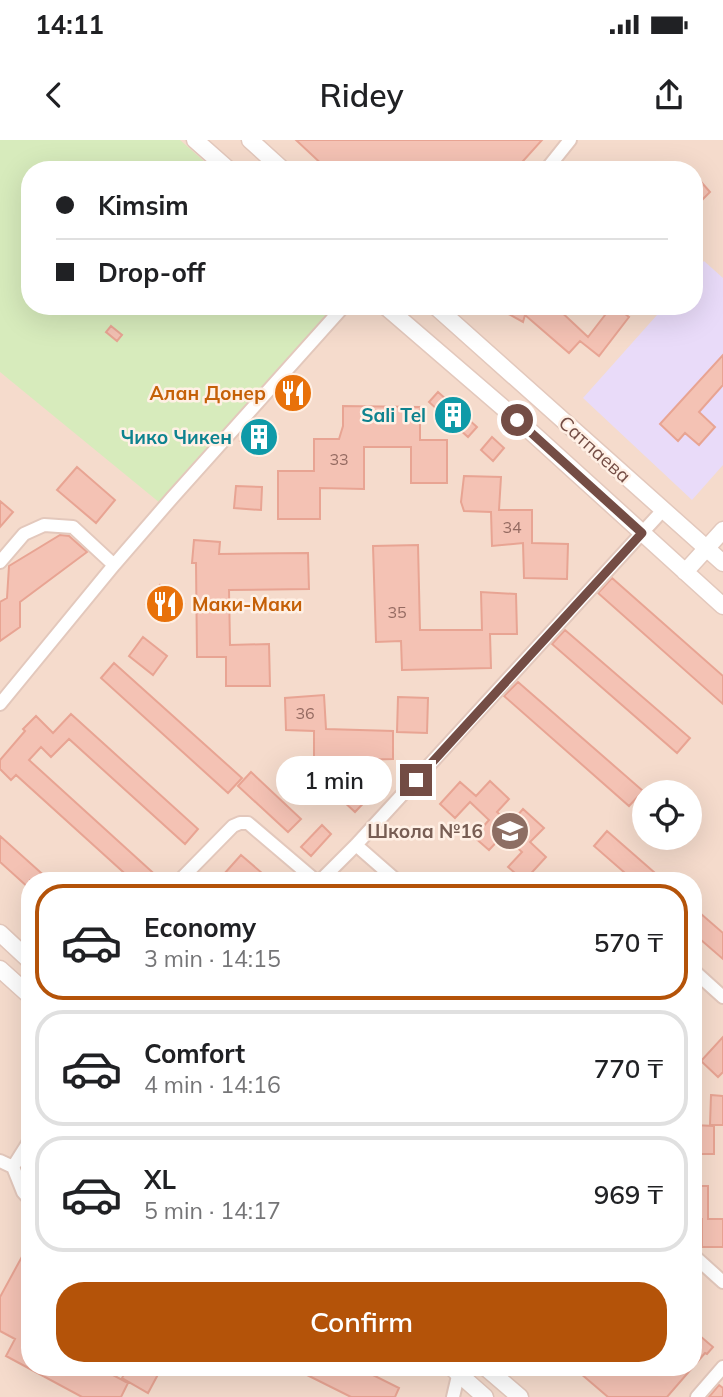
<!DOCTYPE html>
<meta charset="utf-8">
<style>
:root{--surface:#fff;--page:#f2f2f2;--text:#202124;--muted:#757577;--line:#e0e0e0;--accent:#b45309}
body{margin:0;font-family:Mulish,sans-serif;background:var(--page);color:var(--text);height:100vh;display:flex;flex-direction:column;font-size:26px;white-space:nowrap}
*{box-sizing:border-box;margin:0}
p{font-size:23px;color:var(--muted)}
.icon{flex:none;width:38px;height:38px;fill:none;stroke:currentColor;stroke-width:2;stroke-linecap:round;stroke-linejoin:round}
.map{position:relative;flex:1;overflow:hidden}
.sheet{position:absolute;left:21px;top:732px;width:681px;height:504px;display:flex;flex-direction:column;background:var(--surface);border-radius:28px;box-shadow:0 7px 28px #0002}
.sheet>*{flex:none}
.top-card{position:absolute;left:21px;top:21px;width:682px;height:154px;border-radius:28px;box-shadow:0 7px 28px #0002;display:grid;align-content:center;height:154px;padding:0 35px;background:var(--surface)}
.buttons{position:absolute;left:632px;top:640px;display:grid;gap:14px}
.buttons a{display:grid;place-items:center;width:70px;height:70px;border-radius:50%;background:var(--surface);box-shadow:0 7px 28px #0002;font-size:35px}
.end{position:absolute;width:32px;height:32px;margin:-16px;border:9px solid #744d45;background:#fff;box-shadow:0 0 0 4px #fff}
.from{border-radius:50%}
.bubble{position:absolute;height:49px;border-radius:24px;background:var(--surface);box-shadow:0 7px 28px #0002;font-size:23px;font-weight:600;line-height:49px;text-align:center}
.top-card b{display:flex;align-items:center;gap:24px;height:66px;font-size:26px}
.top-card b+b{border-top:2px solid var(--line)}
.top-card i{width:18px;height:18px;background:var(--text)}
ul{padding:12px 0 0;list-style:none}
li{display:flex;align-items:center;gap:21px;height:116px;margin:0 14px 10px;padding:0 21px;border:4px solid var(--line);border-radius:28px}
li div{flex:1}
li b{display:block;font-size:26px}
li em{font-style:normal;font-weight:600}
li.selected{border-color:var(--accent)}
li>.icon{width:63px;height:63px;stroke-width:1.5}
.cta{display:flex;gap:14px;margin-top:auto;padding:14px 35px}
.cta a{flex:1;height:80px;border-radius:28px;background:var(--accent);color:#fff;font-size:28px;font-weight:600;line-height:80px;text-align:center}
.status{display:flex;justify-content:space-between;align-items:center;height:49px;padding:0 35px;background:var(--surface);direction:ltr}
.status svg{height:19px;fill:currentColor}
header{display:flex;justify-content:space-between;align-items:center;height:91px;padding:0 35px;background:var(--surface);font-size:32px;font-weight:600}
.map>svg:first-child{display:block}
</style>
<div class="status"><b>14:11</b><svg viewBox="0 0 49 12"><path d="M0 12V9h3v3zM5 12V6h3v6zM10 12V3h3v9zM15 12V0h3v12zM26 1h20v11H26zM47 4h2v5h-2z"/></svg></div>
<header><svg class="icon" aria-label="back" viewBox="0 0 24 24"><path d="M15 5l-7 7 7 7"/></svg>Ridey<svg class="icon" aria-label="share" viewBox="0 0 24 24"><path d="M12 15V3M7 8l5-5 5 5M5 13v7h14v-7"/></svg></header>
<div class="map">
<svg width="723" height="1257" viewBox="0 0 723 1257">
<rect width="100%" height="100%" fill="#fdebdd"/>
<!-- residential -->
<path fill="#f5dbcc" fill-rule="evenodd" d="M0,0H723V1257H0ZM30,30H695V166H30ZM644,653H690V698H644ZM30,740H693V1227H30Z"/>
<!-- education -->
<path fill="#e9dbf9" d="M704,121L723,138V325L692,360L583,258L665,166H695V132Z"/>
<!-- green -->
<path fill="#d7ebbc" d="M0,0H180L214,30H30V166H334L160,363L0,232Z"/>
<!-- building -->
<path fill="#f4c2b4" stroke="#e8a493" stroke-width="2" d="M296,0H542L515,30H328Z
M695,35L710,52L701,61L695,55Z
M494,166H555L588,197L612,166H615L629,177L599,216L580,201L569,213L525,175L523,182Z
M111,186L122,195L117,201L106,192Z
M723,215V245L699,272L715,287L699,305L685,293L678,301L660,284Z
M297,238L307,249L287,269L278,257Z
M438,252L477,287L468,297L429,262Z
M343,266L420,267V300H447V343H411V307H364V349L320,348V379H278V331H314V299H339L343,286Z
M260,279L278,294L257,316L240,301Z
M492,297L504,308L493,321L481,310Z
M77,327L115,360L96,383L57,350Z
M464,336L501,337L499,370H532V403L568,404L567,439L524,438L523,403L492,406L491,372L464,371L461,362Z
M236,346L262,347L261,370L234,368Z
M0,361L13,372L0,387Z
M60,395L69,396L87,412L20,462V487L0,501V462L7,458L9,426Z
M194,400L220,402L219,414L308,413L309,449L229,450L230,505L269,504L270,546H226V517H197L196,423H192Z
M418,405L420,490H482L481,452L516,454L517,494H490L491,528L402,530L401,501L376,502L373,406Z
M612,438L723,536V564L598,453Z
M160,445L184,464L170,482L146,464Z
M565,490L690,598L677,613L552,504Z
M143,497L167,516L153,535L129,516Z
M114,523L242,638L228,653L101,538Z
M518,542L643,651L629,666L504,556Z
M324,555L326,589L393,591V619L314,621V591L286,590L285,558Z
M398,557L428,558L427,593L397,592Z
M71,574L198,689L185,704L69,599L51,617L41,607L29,620L161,740H132L16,635L11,640L0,629V620L25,591L23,589L36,576L53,593Z
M251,632L301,679L288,692L238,646Z
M362,640L374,652L355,672L342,660Z
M490,641L509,659L497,672L510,684L523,669L544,688L530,702L546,717L525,740H523L508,727L522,712L503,695L489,710L474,697L489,680L470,662L455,678L440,664L460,642L476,656Z
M322,685L331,694L311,716L301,707Z
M607,691L663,740H633L594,706Z
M0,696L49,740H30V749L0,722Z
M241,715L270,740H230L224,734Z
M693,767L723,793V819L693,793Z
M723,897V932L718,937L701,921Z
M711,955L723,956V985H710Z
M693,985L714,986V1014H693Z
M693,1046H708V1079H723V1107H702V1079H693Z
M30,1102V1175L24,1187L30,1190V1227H98L128,1243L121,1257H82L6,1216L15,1199L0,1191V1157Z
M693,1190L713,1207L707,1214L705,1213L667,1257H608L573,1227H693Z
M128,1227H162L148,1253L122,1238Z
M291,1227H357L399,1248L395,1257H351Z
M719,1245L723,1248V1257H709Z"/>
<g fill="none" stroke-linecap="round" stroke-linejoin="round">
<defs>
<path id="minor" d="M546,30L570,0
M0,422L24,394L44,385L73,387L114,425
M0,564L114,425L172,358L344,166
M356,705L396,740
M180,740L233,686L240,683H248L315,740
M321,740L356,705L663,370
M693,830L723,857
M0,1021L13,1027L30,1000
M13,1027L23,1052L30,1060
M693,1115L723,1142
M453,1257L460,1227
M697,1257L723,1227"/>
<path id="tertiary" d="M195,0L229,30
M250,0L283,30
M385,166L529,290L723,466
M435,166L723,423
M685,432L723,390
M0,793L30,821
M0,829L30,856
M451,1227L485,1257
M485,1227L520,1257"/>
</defs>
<!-- minor casing -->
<use href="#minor" stroke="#e3c8bc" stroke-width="16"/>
<!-- tertiary casing -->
<use href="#tertiary" stroke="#e3c8bc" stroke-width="19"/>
<!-- minor -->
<use href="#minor" stroke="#fff" stroke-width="12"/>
<!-- tertiary -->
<use href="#tertiary" stroke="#fff" stroke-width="16"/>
</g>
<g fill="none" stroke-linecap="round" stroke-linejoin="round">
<!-- route -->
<path stroke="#744d45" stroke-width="9" d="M416,640L642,393L517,280"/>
</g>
<!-- icons -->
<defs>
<symbol id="restaurant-disc" viewBox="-11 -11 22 22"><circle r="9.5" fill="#e8710a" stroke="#fff0e5"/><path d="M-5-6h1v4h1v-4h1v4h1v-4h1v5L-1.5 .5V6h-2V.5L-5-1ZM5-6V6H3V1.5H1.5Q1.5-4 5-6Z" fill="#fff"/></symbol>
<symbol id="building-disc" viewBox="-11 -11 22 22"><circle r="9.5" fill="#0f9aa8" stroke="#fff0e5"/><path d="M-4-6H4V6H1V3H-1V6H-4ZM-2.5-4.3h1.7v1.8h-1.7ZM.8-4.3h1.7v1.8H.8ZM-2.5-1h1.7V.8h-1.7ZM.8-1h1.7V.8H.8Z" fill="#fff"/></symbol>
<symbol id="school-disc" viewBox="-11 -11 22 22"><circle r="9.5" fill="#8d6e63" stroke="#fff0e5"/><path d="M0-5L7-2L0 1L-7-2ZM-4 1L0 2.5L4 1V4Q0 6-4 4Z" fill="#fff"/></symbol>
</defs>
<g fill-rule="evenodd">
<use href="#restaurant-disc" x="271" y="231" width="44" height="44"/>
<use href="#building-disc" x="431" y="253" width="44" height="44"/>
<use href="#building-disc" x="237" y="275" width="44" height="44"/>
<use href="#restaurant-disc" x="143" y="442" width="44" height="44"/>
<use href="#school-disc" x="488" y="669" width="44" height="44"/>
</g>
<g text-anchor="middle" stroke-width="5" stroke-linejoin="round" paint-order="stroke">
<!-- number labels -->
<g font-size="16" fill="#946a61">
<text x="339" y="325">33</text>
<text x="512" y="393">34</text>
<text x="397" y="478">35</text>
<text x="305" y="579">36</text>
</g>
<!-- food labels -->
<g font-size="19" font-weight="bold" fill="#c56008" stroke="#fff0e5" text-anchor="end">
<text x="266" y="260">Алан Донер</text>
<text x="192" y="471" text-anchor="start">Маки-Маки</text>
</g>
<!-- culture labels -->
<g font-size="19" font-weight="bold" fill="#0d838f" stroke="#fff0e5" text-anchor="end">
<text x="426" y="282">Sali Tel</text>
<text x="232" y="304">Чико Чикен</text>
</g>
<!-- street labels -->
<g font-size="19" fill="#744d45" stroke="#fff0e5">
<text transform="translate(595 309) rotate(42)" y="7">Сатпаева</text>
</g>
<!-- education labels -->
<g font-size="19" font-weight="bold" fill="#785e54" stroke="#fff0e5" text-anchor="end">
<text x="483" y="698">Школа №16</text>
</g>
</g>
</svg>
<div class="buttons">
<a><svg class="icon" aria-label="locate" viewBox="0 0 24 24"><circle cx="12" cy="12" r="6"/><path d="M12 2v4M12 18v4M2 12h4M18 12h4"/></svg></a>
</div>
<i class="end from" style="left:517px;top:280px"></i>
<i class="end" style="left:416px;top:640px"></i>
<div class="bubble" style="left:276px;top:616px;width:116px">1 min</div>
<div class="top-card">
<b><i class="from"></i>Kimsim</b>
<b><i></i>Drop-off</b>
</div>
<section class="sheet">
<ul>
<li class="selected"><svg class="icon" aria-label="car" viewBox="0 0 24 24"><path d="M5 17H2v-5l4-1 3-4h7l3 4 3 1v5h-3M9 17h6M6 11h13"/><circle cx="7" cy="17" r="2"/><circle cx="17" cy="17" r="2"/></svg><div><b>Economy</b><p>3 min · 14:15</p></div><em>570 ₸</em></li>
<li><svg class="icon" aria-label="car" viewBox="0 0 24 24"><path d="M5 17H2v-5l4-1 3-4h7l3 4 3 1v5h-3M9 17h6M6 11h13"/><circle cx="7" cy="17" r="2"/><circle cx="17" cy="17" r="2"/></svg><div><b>Comfort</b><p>4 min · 14:16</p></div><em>770 ₸</em></li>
<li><svg class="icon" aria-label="car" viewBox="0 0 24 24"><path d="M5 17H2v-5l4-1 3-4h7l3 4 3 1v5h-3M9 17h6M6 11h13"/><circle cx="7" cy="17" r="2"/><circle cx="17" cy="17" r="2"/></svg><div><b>XL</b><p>5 min · 14:17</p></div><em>969 ₸</em></li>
</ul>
<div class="cta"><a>Confirm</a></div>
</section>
</div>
